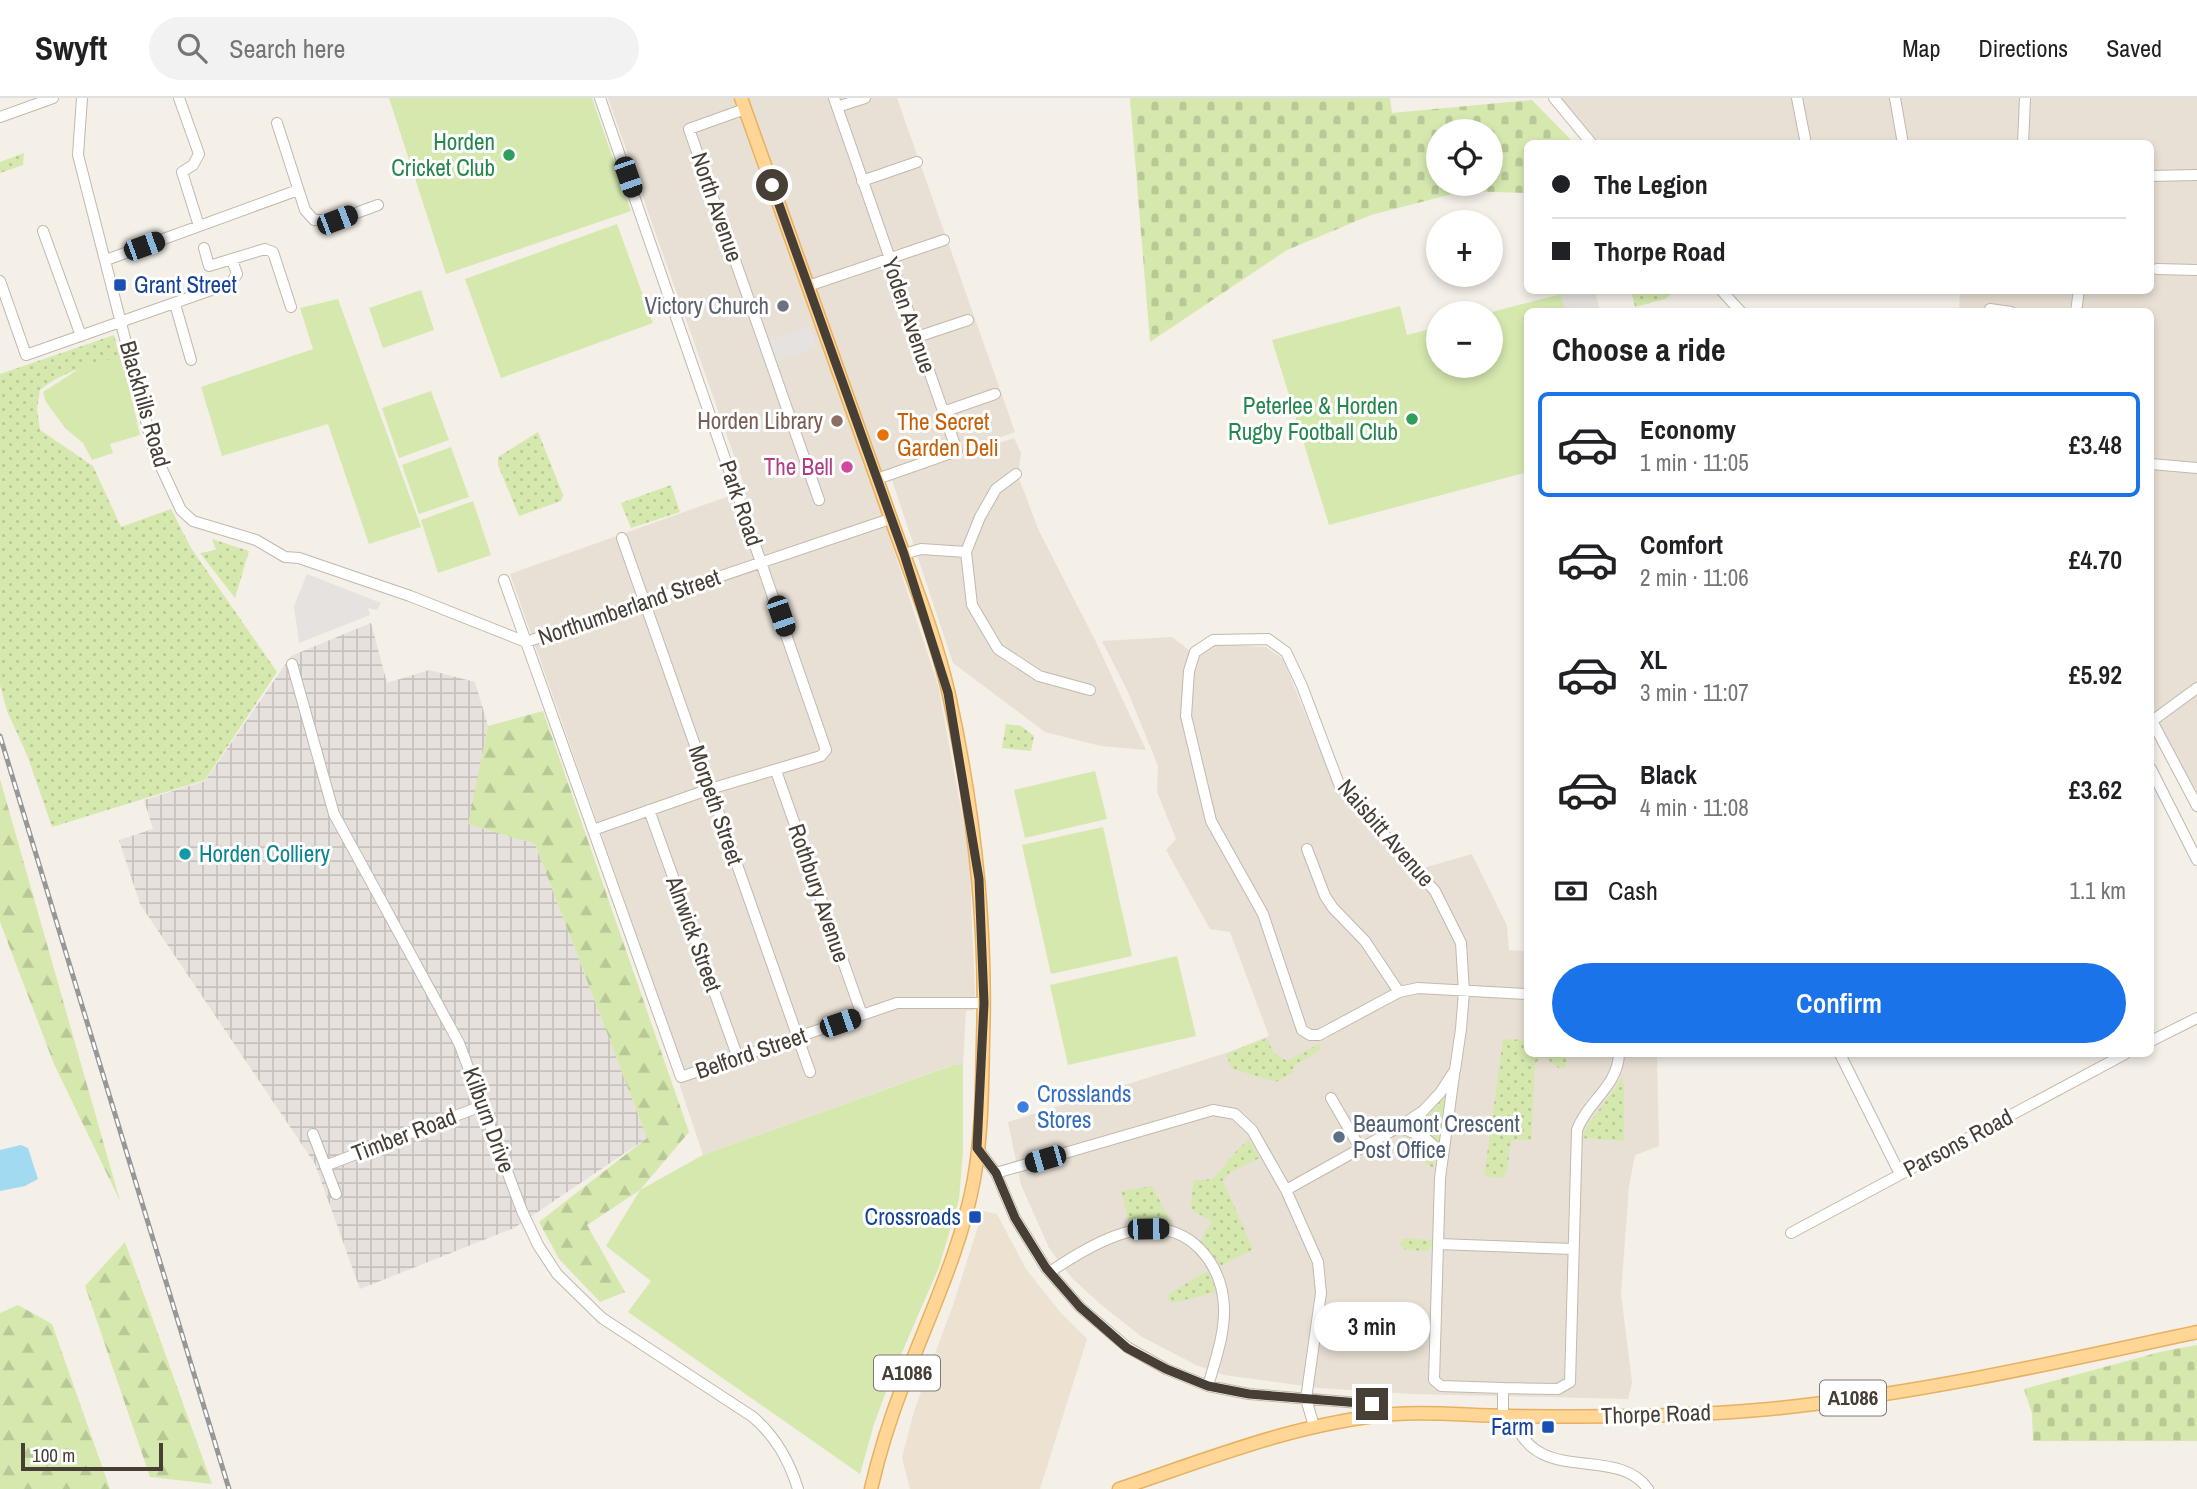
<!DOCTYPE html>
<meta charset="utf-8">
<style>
:root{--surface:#fff;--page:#f2f2f2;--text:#202124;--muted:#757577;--line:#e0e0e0;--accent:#1a73e8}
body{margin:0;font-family:"Archivo Narrow",sans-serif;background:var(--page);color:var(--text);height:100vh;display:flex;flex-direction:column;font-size:26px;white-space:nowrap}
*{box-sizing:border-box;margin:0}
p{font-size:23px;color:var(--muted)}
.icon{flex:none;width:38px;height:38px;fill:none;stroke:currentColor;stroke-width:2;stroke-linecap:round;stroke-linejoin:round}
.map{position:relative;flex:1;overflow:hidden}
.drawer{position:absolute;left:1524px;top:210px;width:630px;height:749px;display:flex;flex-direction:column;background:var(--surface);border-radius:10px;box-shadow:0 4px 10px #0003}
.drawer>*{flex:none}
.banner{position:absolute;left:1524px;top:42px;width:630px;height:154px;border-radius:10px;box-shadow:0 4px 10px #0003;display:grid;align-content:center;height:154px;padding:0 28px;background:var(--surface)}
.fabs{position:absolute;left:1426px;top:21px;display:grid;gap:14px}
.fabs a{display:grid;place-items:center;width:77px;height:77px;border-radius:50%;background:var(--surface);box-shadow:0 4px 10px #0003;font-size:35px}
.scale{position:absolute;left:21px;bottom:18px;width:142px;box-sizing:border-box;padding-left:7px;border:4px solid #473f36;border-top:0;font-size:19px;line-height:24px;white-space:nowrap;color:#473f36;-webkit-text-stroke:5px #fff;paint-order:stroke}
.end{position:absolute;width:32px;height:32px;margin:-16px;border:9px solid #473f36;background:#fff;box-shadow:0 0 0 4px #fff}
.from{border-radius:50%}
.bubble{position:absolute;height:49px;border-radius:24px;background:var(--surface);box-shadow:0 4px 10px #0003;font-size:23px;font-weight:600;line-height:49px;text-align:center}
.car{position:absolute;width:21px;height:42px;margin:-21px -10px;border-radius:9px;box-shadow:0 0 5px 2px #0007;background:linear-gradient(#222 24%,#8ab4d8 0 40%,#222 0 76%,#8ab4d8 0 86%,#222 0)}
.banner b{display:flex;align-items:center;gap:24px;height:66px;font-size:26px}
.banner b+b{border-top:2px solid var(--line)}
.banner i{width:18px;height:18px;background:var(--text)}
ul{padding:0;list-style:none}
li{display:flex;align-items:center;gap:21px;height:105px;margin:0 14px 10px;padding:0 14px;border:4px solid transparent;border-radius:10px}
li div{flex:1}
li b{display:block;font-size:26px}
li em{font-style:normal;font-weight:600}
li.on{border-color:var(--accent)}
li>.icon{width:63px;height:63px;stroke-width:1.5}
h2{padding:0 28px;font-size:32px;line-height:84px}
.pay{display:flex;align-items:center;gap:18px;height:77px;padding:0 28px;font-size:26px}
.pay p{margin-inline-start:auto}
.primary-button{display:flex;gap:14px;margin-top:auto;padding:14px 28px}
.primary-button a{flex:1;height:80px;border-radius:42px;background:var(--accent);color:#fff;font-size:28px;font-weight:600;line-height:80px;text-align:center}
header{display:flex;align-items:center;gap:42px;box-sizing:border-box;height:98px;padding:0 35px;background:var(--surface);border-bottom:2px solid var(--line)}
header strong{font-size:33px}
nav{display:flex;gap:38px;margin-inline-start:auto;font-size:24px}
.search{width:490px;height:63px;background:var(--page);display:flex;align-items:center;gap:18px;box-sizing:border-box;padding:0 24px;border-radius:38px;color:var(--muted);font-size:26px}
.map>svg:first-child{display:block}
</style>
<header>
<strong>Swyft</strong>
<div class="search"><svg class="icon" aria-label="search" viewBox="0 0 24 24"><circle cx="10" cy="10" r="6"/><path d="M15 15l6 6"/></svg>Search here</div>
<nav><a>Map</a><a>Directions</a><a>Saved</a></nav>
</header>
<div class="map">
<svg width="2197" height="1391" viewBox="0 0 2197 1391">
<defs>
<pattern id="industrial-grid" width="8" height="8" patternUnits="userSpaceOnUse" patternTransform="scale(1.75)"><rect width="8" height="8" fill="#e6e1dc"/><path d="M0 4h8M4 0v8" fill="none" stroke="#c7c2bd"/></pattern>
<pattern id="grass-dots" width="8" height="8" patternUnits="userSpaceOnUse" patternTransform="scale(1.75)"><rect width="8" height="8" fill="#d5e9af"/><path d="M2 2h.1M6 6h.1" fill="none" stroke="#b8c997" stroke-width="1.8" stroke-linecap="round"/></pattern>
<pattern id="forest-firs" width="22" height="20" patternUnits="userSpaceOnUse" patternTransform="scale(1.75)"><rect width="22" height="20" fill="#d5e9af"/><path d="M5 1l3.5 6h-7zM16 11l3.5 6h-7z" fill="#b8c997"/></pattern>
<pattern id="cemetery-stones" width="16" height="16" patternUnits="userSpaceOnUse" patternTransform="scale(1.75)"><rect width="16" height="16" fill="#d5e9af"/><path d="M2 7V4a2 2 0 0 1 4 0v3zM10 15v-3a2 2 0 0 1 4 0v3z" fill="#b8c997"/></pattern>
</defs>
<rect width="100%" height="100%" fill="#f4efe7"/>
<!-- residential -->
<path fill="#e8e0d5" d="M608,0H897L1015,334L965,352L949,351L870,380L938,587L969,754L975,895L974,912L966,913L963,967H952L703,1057L680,988L683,969L510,476L746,392Z
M1554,0H2197V708L2151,621V214L1959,213L1960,193L2151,192V46L1592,45Z
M1014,340L1021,355L1018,378L1039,433L1095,542L1146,652L1101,648L1045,634L953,565L892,382Z
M1172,539L1198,559L1215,546L1266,549L1283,561L1329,674L1343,701L1409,774L1472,756L1507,828L1509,852L1528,853V956H1657L1659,1048L1635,1057L1629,1088L1621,1196L1632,1285L1628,1301L1413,1296L1319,1290L1224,1277L1196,1267L1142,1239L1100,1206L1072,1180L1049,1150L1021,1087L1008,1024L1229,954L1269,938L1230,834L1210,831L1166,752L1176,741L1157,694L1158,668L1128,594L1102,543Z"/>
<!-- industrial -->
<path fill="url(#industrial-grid)" d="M371,525L387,585L429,572L475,584L488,628L469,726L535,746L647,1040L514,1130L360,1191L315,1066L140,806L119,742L153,731L144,702L205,683L291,558Z"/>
<!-- education -->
<path fill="#ede2d1" d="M983,1113L997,1116L1026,1171L1061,1215L1087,1241L1040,1391H910L902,1360L914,1313L953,1207Z"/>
<!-- grass -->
<path fill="url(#grass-dots)" d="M24,55L23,67L0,75V64Z
M1631,193V192L1675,193L1665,201L1635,209Z
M114,237L120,259C92,267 63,273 40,292L37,311L40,332L93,368L121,429L171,411L191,450L277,574L205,682L52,729L27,657L7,613L0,587V276Z
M538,334L563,397L561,403L519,418L498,367V359Z
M671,387L680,414L631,430L621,405Z
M212,441L249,453L235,500L200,455L216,452Z
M1006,626L1021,628L1034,638L1031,653L1002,650Z
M1267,940L1273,954L1287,963L1319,946L1321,952L1295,967L1292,975L1276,984L1232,971L1226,956Z
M1503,941L1528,942V956H1566V970H1559L1541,957L1535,967L1531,1042H1511L1507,1073L1502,1080L1484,1078Z
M1622,980L1624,987V1043L1582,1040L1587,1028Z
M1446,994L1439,1045L1425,1035L1412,1029L1432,1014Z
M1405,1040C1422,1044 1434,1052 1434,1071L1397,1042Z
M1249,1042L1260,1060L1230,1074L1223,1083L1253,1151L1221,1168L1200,1144L1212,1123L1191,1112L1193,1083L1213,1081L1238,1051Z
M1152,1088L1174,1130L1151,1125H1129L1121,1093Z
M1403,1140L1432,1142L1433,1146L1428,1153L1405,1152L1400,1146Z
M1207,1173L1213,1182L1215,1194L1177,1204L1172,1205L1168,1201L1169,1196Z"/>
<!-- forest -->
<path fill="url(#forest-firs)" d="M543,613L689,1034L640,1092L587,1127L625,1194L600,1204L559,1161L539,1124L647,1040L535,746L468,726L488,628Z
M0,681L120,1103L54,966L0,824Z
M125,1144L212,1386L150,1379L85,1188Z
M18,1207L52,1226L110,1391H0V1215Z"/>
<!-- cemetery -->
<path fill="url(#cemetery-stones)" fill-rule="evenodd" d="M1130,0H1390L1392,15L1532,2L1574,45L1528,46V95L1464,93L1371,117L1287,152L1150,244ZM1438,33H1491V86H1438Z
M2197,1247V1343H2033L2032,1315L2024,1291L2160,1254Z"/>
<!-- garden -->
<path fill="#d5e9af" d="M389,0H592L631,113L446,176Z
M617,126L653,225L501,280L465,181Z
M421,192L434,232L383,250L369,210Z
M1561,196L1565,213L1528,214V374L1329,427L1272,242L1400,208L1407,237L1438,229V268H1491V215H1488Z
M338,201L421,429L369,446L328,326L222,358L201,289L313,251L300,210Z
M122,258L140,337L110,346L113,355L92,362L83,345L65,330L46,304L43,294L82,269Z
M431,293L449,342L399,360L382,310Z
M451,349L469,399L419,416L402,367Z
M473,403L491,457L438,475L421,422Z
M1095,673L1107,721L1025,740L1014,692Z
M1103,729L1132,858L1051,876L1022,747Z
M1177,858L1196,938L1068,967L1050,887Z
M953,967H963V1053L959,1102L939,1169L893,1275L874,1326L860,1376L628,1214L651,1183L606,1148L640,1092L703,1057Z"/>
<!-- parking -->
<path fill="#e5e2df" d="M1560,193H1595L1600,213H1565Z
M810,228L817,249L776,264L769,243Z
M307,476L381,505L377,512L368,510L370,517L299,545L294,508Z"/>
<!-- water -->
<path fill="#a2daf2" d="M21,1047L28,1050L38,1081L25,1088L0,1093V1052Z"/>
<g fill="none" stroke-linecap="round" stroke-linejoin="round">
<defs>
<path id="minor" d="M82,0L78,57L154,354L181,412L193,423L256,442L285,459L299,460L410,498L526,544L890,421
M179,0L199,56L193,67L182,74L199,128
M834,0L957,353L877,381
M1554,0L1592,46
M1797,0L1806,46
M1895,0L1903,46
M837,9L865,0
M745,11L689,31L819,402
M0,19L53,0
M277,25L305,112L314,122H337L378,107
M2023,46L2025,0
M2151,78L2197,77
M862,83L917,64
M43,133L81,238
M204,150L209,168L265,151L273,154L291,209
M106,162L298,92
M2157,171L2197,172
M0,183L26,257L231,185L237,176L232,162
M808,188L944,142
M1721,192L1741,214
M175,206L191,262
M1990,211L2011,214
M2076,214L2079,192
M917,239L968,222
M943,314L995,296
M2151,366L2197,370
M1016,376L996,391L980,419L966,454L972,507L998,551L1039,578L1090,592
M622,440L810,974
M904,456L921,451L966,454
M504,482L681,979L897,905H984
M292,566L334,716L459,945L522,1113L538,1147L557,1176L602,1220L753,1319C776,1339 789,1362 798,1391
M2151,621L2197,708
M2152,623L2197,590
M2151,671L2197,762
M776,673L862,917
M649,712L738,960
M593,732L710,691L821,658L826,652L600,0
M1307,751L1325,798L1333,810L1365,843L1399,894
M2151,943L2197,920
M1840,956L1900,1076
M1454,977L1440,1080L1434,1282L1441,1288L1503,1290
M1331,1000L1360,1050
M1399,1029L1424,1039L1443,1056
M313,1036L336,1096
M977,1050L996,1075L1015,1120L1046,1170L1080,1209L1127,1249L1166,1271L1208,1288L1249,1296L1372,1306
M325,1068L484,1007
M996,1075L1213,1012L1235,1016L1252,1032L1286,1092L1318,1164L1321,1195L1306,1301L1314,1328
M1286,1092L1399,1029L1423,1013L1440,995L1455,972L1461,931L1464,894L1461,845L1435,793L1339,686L1302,588L1286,554L1268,541L1213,542L1195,554L1189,573L1186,618L1211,723L1263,816L1302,932L1310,937H1319L1399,894L1418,890L1528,896
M1791,1135L2125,956
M1438,1146L1573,1151
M1050,1174C1091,1146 1156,1106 1200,1151C1216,1168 1223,1187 1224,1209C1225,1236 1215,1263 1208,1288
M1503,1318V1290L1558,1291L1570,1284L1577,1032C1587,1004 1618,988 1619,956
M1513,1318C1534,1391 1616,1345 1648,1391"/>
<path id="major" d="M741,0C788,135 838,269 885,404C907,468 934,531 949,597C974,711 987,827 983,943C982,989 982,1036 974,1081C961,1153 928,1219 903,1287C890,1321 879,1356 871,1391
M1119,1391C1210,1360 1299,1324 1395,1316C1433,1313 1472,1318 1510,1318C1600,1319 1691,1319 1780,1310C1921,1295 2059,1264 2197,1234"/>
</defs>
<!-- minor casing -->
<use href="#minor" stroke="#c3b8ac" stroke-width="12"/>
<!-- major casing -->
<use href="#major" stroke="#e7b163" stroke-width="15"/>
<!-- minor -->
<use href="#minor" stroke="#fff" stroke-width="10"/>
<!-- major -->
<use href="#major" stroke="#ffd695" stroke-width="12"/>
<defs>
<path id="rail" d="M0,638L229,1391"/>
</defs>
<!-- rail casing -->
<use href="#rail" stroke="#979797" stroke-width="5"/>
<!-- rail -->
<use href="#rail" stroke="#fff" stroke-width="2.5" stroke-dasharray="8" stroke-linecap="butt"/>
</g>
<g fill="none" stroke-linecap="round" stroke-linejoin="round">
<!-- route -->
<path stroke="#473f36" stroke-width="9" d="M772,87L904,456L948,595L979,781L984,905L977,1050L996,1075L1015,1120L1046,1170L1080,1209L1127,1250L1166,1271L1208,1288L1249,1296L1372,1306"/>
</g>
<!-- markers -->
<g fill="#2e9e5b" stroke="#fff" stroke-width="2.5">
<circle cx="509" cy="57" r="7"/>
<circle cx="1412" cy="321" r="7"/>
</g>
<g fill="#1a4fb4" stroke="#fff" stroke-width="2.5">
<rect x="113" y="180" width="14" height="14" rx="3.5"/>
<rect x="968" y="1112" width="14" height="14" rx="3.5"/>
<rect x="1541" y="1322" width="14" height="14" rx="3.5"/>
</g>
<circle fill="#6b7280" stroke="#fff" stroke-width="2.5" cx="783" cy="208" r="7"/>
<circle fill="#8d6e63" stroke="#fff" stroke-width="2.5" cx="837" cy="323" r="7"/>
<circle fill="#e8710a" stroke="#fff" stroke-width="2.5" cx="883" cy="337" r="7"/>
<circle fill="#d1479c" stroke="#fff" stroke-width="2.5" cx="847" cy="369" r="7"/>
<circle fill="#0f9aa8" stroke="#fff" stroke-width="2.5" cx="185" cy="756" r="7"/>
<circle fill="#3f7fe0" stroke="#fff" stroke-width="2.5" cx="1023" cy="1009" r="7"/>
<circle fill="#5c6f8a" stroke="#fff" stroke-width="2.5" cx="1339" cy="1039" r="7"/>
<g text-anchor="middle" stroke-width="6" stroke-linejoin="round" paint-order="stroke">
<!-- shield labels -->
<g fill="#fff" stroke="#7e7972" stroke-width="2">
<rect x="874" y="1257.5" width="66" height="35" rx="5"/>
<rect x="1820" y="1282.5" width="66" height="35" rx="5"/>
</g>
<g font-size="21" font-weight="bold" fill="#473f36">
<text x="907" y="1282">A1086</text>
<text x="1853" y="1307">A1086</text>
</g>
<!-- leisure labels -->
<g font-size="23" fill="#27864d" stroke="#fff" text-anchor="end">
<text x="495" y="52">Horden<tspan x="495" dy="26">Cricket Club</tspan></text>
<text x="1398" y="316">Peterlee &amp; Horden<tspan x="1398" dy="26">Rugby Football Club</tspan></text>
</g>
<!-- street labels -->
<g font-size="23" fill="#473f36" stroke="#fff">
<text transform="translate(717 109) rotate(71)" y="8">North Avenue</text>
<text transform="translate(909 217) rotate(71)" y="8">Yoden Avenue</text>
<text transform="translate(145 306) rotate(74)" y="8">Blackhills Road</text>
<text transform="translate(741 405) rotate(71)" y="8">Park Road</text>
<text transform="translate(629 509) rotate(-19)" y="8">Northumberland Street</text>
<text transform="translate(716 707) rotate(71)" y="8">Morpeth Street</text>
<text transform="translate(1386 735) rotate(49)" y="8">Naisbitt Avenue</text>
<text transform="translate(819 795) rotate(71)" y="8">Rothbury Avenue</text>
<text transform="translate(694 836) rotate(70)" y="8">Alnwick Street</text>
<text transform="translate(751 955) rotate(-19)" y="8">Belford Street</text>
<text transform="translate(489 1022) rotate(70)" y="8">Kilburn Drive</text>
<text transform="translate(404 1037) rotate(-21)" y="8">Timber Road</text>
<text transform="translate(1958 1045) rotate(-28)" y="8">Parsons Road</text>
<text transform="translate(1656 1316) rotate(-2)" y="8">Thorpe Road</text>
</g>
<!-- transit labels -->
<g font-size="23" fill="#164399" stroke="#fff" text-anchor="end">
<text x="134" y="195" text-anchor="start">Grant Street</text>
<text x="961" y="1127">Crossroads</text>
<text x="1534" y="1337">Farm</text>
</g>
<!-- worship labels -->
<g font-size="23" fill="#5b616d" stroke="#fff" text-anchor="end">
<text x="769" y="216">Victory Church</text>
</g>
<!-- education labels -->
<g font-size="23" fill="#785e54" stroke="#fff" text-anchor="end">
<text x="823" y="331">Horden Library</text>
</g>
<!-- food labels -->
<g font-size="23" fill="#c56008" stroke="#fff" text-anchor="start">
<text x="897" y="332">The Secret<tspan x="897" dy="26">Garden Deli</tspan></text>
</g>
<!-- hotel labels -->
<g font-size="23" fill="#b23c85" stroke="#fff" text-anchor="end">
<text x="833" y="377">The Bell</text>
</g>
<!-- culture labels -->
<g font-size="23" fill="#0d838f" stroke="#fff" text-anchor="start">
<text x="199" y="764">Horden Colliery</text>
</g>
<!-- shop labels -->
<g font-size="23" fill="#366cbe" stroke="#fff" text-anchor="start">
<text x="1037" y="1004">Crosslands<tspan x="1037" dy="26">Stores</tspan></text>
</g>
<!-- service labels -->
<g font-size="23" fill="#4e5e75" stroke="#fff" text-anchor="start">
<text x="1353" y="1034">Beaumont Crescent<tspan x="1353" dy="26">Post Office</tspan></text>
</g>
</g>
</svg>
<div class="fabs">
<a><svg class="icon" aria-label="locate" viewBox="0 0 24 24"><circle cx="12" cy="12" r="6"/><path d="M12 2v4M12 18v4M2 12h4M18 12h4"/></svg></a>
<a>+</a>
<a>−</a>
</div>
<div class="scale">100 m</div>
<i class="end from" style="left:772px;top:87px"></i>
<i class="end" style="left:1372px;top:1306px"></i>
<div class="bubble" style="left:1314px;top:1204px;width:116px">3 min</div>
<i class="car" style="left:628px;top:79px;rotate:161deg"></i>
<i class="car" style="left:337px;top:122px;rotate:69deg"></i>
<i class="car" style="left:144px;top:148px;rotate:70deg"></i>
<i class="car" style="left:781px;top:518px;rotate:161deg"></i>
<i class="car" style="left:840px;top:925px;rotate:71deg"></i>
<i class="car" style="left:1045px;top:1061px;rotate:254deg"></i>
<i class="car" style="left:1148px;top:1131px;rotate:89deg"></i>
<div class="banner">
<b><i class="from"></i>The Legion</b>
<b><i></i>Thorpe Road</b>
</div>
<section class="drawer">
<h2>Choose a ride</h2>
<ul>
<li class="on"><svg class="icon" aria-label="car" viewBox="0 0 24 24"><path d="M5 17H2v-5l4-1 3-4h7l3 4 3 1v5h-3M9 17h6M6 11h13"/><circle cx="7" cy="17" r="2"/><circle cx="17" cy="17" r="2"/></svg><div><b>Economy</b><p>1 min · 11:05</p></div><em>£3.48</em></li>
<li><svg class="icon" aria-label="car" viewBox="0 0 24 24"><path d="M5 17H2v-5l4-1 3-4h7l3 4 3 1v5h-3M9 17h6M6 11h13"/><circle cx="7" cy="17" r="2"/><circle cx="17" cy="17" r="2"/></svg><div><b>Comfort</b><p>2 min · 11:06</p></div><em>£4.70</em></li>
<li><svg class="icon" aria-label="car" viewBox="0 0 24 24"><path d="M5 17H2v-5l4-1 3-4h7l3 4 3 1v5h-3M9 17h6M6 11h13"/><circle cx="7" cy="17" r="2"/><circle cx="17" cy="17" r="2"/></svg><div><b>XL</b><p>3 min · 11:07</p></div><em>£5.92</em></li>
<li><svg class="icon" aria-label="car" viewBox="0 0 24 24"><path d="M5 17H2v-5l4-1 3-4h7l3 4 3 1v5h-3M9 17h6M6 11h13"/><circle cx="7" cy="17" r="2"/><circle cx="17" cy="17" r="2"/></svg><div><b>Black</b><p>4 min · 11:08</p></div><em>£3.62</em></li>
</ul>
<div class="pay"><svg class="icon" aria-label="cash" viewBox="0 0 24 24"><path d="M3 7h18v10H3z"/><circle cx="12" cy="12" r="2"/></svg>Cash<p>1.1 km</p></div>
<div class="primary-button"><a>Confirm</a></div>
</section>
</div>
